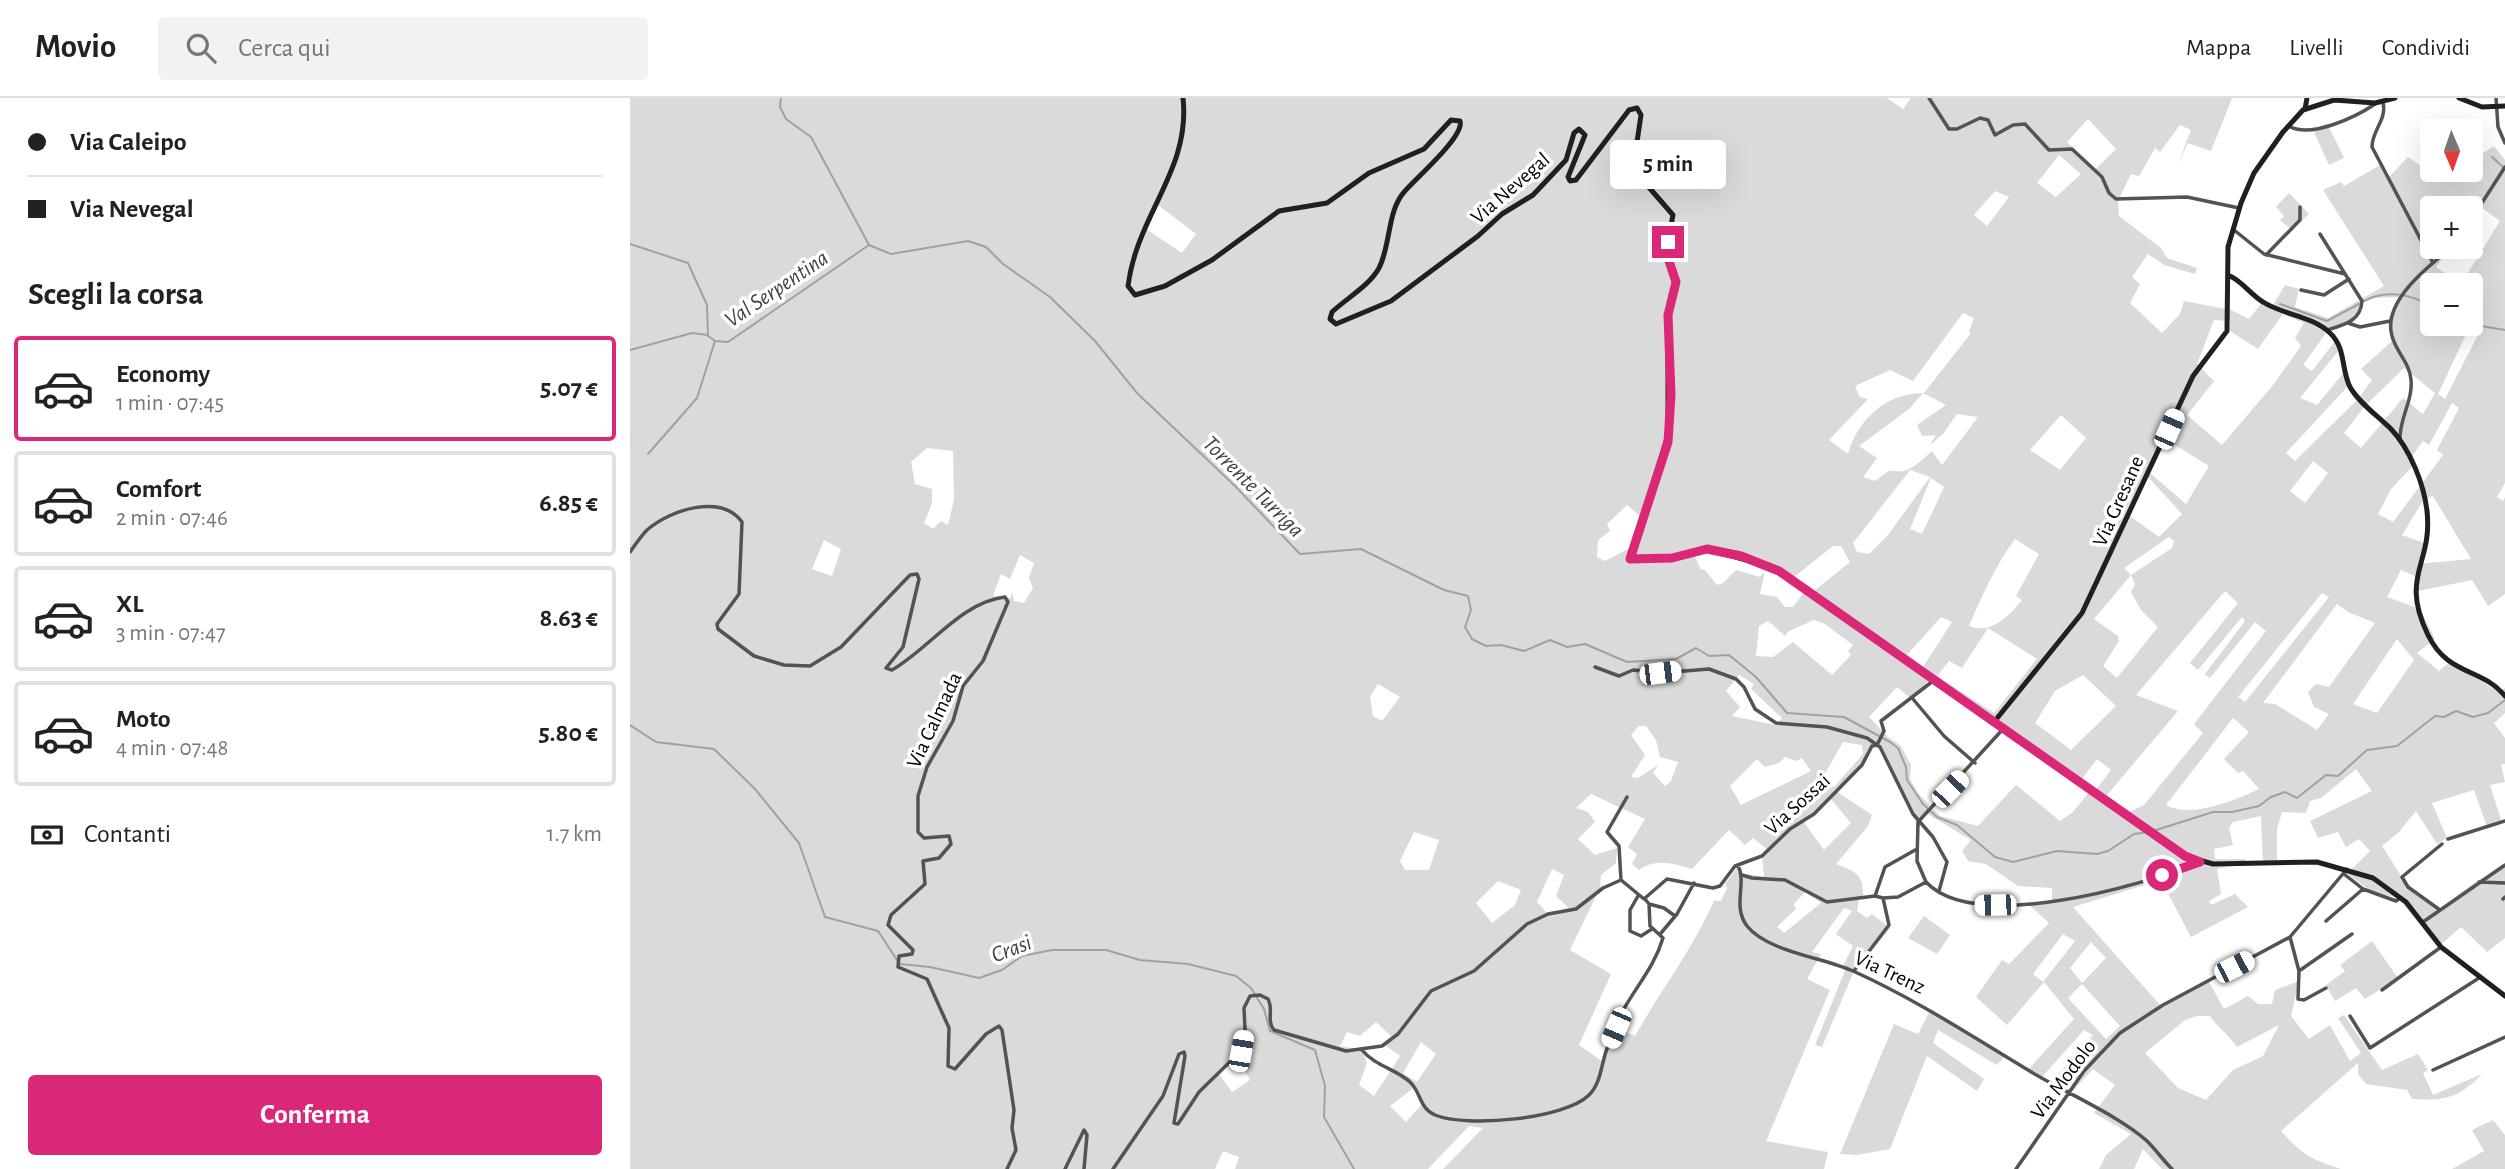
<!DOCTYPE html>
<html lang="it">
<meta charset="utf-8">
<style>
:root{--surface:#fff;--page:#f2f2f2;--text:#222;--muted:#767676;--line:#e0e0e0;--accent:#db2777}
body{margin:0;font-family:"Alegreya Sans",sans-serif;background:var(--page);color:var(--text);height:100vh;display:flex;flex-direction:column;font-size:26px;white-space:nowrap}
*{box-sizing:border-box;margin:0}
p{font-size:23px;color:var(--muted)}
.icon{flex:none;width:38px;height:38px;fill:none;stroke:currentColor;stroke-width:2;stroke-linecap:round;stroke-linejoin:round}
.map{position:relative;flex:1;overflow:hidden}
.panel{display:flex;flex-direction:column;background:var(--surface);width:630px}
.panel>*{flex:none}
.hud{display:grid;align-content:center;height:154px;padding:0 28px;background:var(--surface)}
.needle{width:46px;rotate:178deg}
.fabs{position:absolute;left:1790px;top:21px;display:grid;gap:14px}
.fabs a{display:grid;place-items:center;width:63px;height:63px;border-radius:7px;background:var(--surface);box-shadow:0 7px 28px #0002;font-size:35px}
.end{position:absolute;width:32px;height:32px;margin:-16px;border:9px solid #db2777;background:#fff;box-shadow:0 0 0 4px #fff}
.from{border-radius:50%}
.bubble{position:absolute;height:49px;border-radius:7px;background:var(--surface);box-shadow:0 7px 28px #0002;font-size:23px;font-weight:700;line-height:49px;text-align:center}
.car{position:absolute;width:21px;height:42px;margin:-21px -10px;border-radius:9px;box-shadow:0 0 5px 2px #0007;background:linear-gradient(#fff 24%,#345 0 40%,#fff 0 76%,#345 0 86%,#fff 0)}
.hud b{display:flex;align-items:center;gap:24px;height:66px;font-size:26px}
.hud b+b{border-top:2px solid var(--line)}
.hud i{width:18px;height:18px;background:var(--text)}
ul{padding:0;list-style:none}
li{display:flex;align-items:center;gap:21px;height:105px;margin:0 14px 10px;padding:0 14px;border:4px solid var(--line);border-radius:7px}
li div{flex:1}
li b{display:block;font-size:26px}
li em{font-style:normal;font-weight:700}
li.active{border-color:var(--accent)}
li>.icon{width:63px;height:63px;stroke-width:1.5}
h2{padding:0 28px;font-size:32px;line-height:84px}
.pay{display:flex;align-items:center;gap:18px;height:77px;padding:0 28px;font-size:26px}
.pay p{margin-inline-start:auto}
.action{display:flex;gap:14px;margin-top:auto;padding:14px 28px}
.action a{flex:1;height:80px;border-radius:7px;background:var(--accent);color:#fff;font-size:28px;font-weight:700;line-height:80px;text-align:center}
header{display:flex;align-items:center;gap:42px;box-sizing:border-box;height:98px;padding:0 35px;background:var(--surface);border-bottom:2px solid var(--line)}
header strong{font-size:33px}
nav{display:flex;gap:38px;margin-inline-start:auto;font-size:24px}
.search{width:490px;height:63px;background:var(--page);display:flex;align-items:center;gap:18px;box-sizing:border-box;padding:0 24px;border-radius:7px;color:var(--muted);font-size:26px}
main{display:flex;flex:1;min-height:0}
.map>svg:first-child{display:block}
</style>
<header>
<strong>Movio</strong>
<div class="search"><svg class="icon" aria-label="search" viewBox="0 0 24 24"><circle cx="10" cy="10" r="6"/><path d="M15 15l6 6"/></svg>Cerca qui</div>
<nav><a>Mappa</a><a>Livelli</a><a>Condividi</a></nav>
</header>
<main>
<section class="panel">
<div class="hud">
<b><i class="from"></i>Via Caleipo</b>
<b><i></i>Via Nevegal</b>
</div>
<h2>Scegli la corsa</h2>
<ul>
<li class="active"><svg class="icon" aria-label="car" viewBox="0 0 24 24"><path d="M5 17H2v-5l4-1 3-4h7l3 4 3 1v5h-3M9 17h6M6 11h13"/><circle cx="7" cy="17" r="2"/><circle cx="17" cy="17" r="2"/></svg><div><b>Economy</b><p>1 min · 07:45</p></div><em>5.07 €</em></li>
<li><svg class="icon" aria-label="car" viewBox="0 0 24 24"><path d="M5 17H2v-5l4-1 3-4h7l3 4 3 1v5h-3M9 17h6M6 11h13"/><circle cx="7" cy="17" r="2"/><circle cx="17" cy="17" r="2"/></svg><div><b>Comfort</b><p>2 min · 07:46</p></div><em>6.85 €</em></li>
<li><svg class="icon" aria-label="car" viewBox="0 0 24 24"><path d="M5 17H2v-5l4-1 3-4h7l3 4 3 1v5h-3M9 17h6M6 11h13"/><circle cx="7" cy="17" r="2"/><circle cx="17" cy="17" r="2"/></svg><div><b>XL</b><p>3 min · 07:47</p></div><em>8.63 €</em></li>
<li><svg class="icon" aria-label="car" viewBox="0 0 24 24"><path d="M5 17H2v-5l4-1 3-4h7l3 4 3 1v5h-3M9 17h6M6 11h13"/><circle cx="7" cy="17" r="2"/><circle cx="17" cy="17" r="2"/></svg><div><b>Moto</b><p>4 min · 07:48</p></div><em>5.80 €</em></li>
</ul>
<div class="pay"><svg class="icon" aria-label="cash" viewBox="0 0 24 24"><path d="M3 7h18v10H3z"/><circle cx="12" cy="12" r="2"/></svg>Contanti<p>1.7 km</p></div>
<div class="action"><a>Conferma</a></div>
</section>
<div class="map">
<svg width="1875" height="1071" viewBox="0 0 1875 1071">
<rect width="100%" height="100%" fill="#fff"/>
<!-- green -->
<path fill="#dadada" fill-rule="evenodd" d="M0,0H1257L1273,11L1281,0H1602L1581,53L1558,45L1548,66L1561,32L1550,27L1530,54L1525,50L1509,78L1501,76L1488,103L1489,118L1531,150L1537,160L1567,170L1565,176L1534,167L1518,156L1502,179L1510,186L1500,205L1532,235L1550,216L1554,203L1601,212L1619,221L1634,202L1643,207L1655,187L1669,191L1665,209L1698,220L1754,188L1693,92L1711,84L1714,88L1750,67L1758,80L1778,59L1813,83L1820,72H1841V39L1852,56L1864,48L1875,62V385L1867,399L1873,403L1875,399V496L1858,508L1842,482L1788,493L1789,480L1771,472L1757,499L1790,511L1805,541L1787,555L1809,573L1821,563L1868,594L1875,590V615L1864,625L1875,640V666L1871,667L1875,684L1860,687L1872,725L1857,729L1844,692L1802,705L1817,740L1807,746L1786,713L1769,734L1752,748L1778,789L1809,812L1844,785L1875,767V840L1857,854L1831,829L1808,849L1768,800L1741,793L1720,778L1719,774L1740,753L1729,741L1716,749L1708,734L1688,740L1680,723L1742,693L1726,671L1691,700L1680,703L1676,715L1652,714L1647,731V765H1633L1631,718L1603,724L1599,730L1603,747L1584,751L1585,761H1615L1616,765L1587,771L1591,796L1579,803L1581,807L1605,796L1618,809L1561,839L1531,782L1443,809L1531,908L1578,882L1594,911L1618,898L1628,906H1642L1645,892L1669,883L1661,918L1679,941L1700,927L1720,963L1731,955L1708,920L1714,917L1752,972L1788,956L1798,972L1793,975L1803,997L1852,976C1829,1000 1815,1003 1782,1001L1777,992L1736,986L1728,976V965L1651,1033C1673,1058 1681,1061 1711,1071H1532L1513,1051L1504,1071H1469L1476,1057L1501,1036L1464,1015L1485,987L1463,971L1439,997L1420,985L1463,937L1454,932L1411,980L1398,972L1444,921L1414,884L1377,927L1346,899L1372,862L1379,866L1419,825L1398,806L1422,805V790L1388,788L1356,766L1338,763L1332,753L1341,742L1296,715L1288,722L1251,651L1241,648L1232,665L1206,693L1242,717L1238,728L1206,766C1226,774 1234,776 1233,799L1229,800L1227,813L1237,820L1242,816L1260,830L1224,873L1192,949L1185,947L1216,870L1213,868L1223,848L1206,836L1222,813L1214,810L1182,854L1191,856L1177,881L1200,892L1136,1043L1198,1054L1194,1071H813L853,1030L839,1028L798,1071H605L609,1059L593,1053L585,1071H0ZM1458,21L1486,51L1466,71L1437,44ZM1429,57L1451,76L1426,99L1407,85ZM1365,93L1379,99L1357,128L1344,117ZM528,107L566,136L552,155L516,131ZM1802,110H1841V124L1852,110L1870,123L1831,186L1806,169L1822,149H1802ZM1802,187H1841V226H1802ZM1769,199L1759,219L1762,243L1731,271L1742,282L1728,301L1665,363L1656,355L1718,288L1715,273L1687,307L1670,300L1709,252L1705,243L1682,273L1673,267L1696,235L1694,233L1722,221L1733,205L1745,200ZM1333,215L1344,220L1339,233L1341,235L1294,295C1256,295 1228,321 1218,356L1199,342L1238,301L1230,299L1225,288L1260,272L1283,283ZM1653,216L1674,225L1665,240L1671,248L1643,287L1592,347L1557,317L1584,283L1567,266L1584,222L1600,223V233L1628,251ZM1838,232L1849,235L1815,301L1808,296ZM1774,270L1805,295L1793,316L1773,300L1731,350L1714,335L1734,309ZM1293,295L1316,307L1287,327L1292,338L1306,337L1300,347L1313,336L1327,316L1348,319L1312,367L1302,353C1289,364 1278,378 1260,372L1245,383L1233,379L1247,360L1229,348L1279,311ZM1822,305L1829,310L1807,352L1813,357L1763,424L1748,416L1761,391L1783,368L1780,361L1793,343L1799,347ZM1431,317L1456,340L1430,372L1400,352ZM1537,342L1579,368L1556,406L1520,375ZM297,350L323,353L324,402L318,427L311,423L303,431L294,425L302,405V391L285,386L281,364ZM1683,363L1698,375L1675,405L1660,393ZM1280,372L1300,379L1258,437L1239,456L1227,454L1223,445ZM1518,379L1552,416L1529,439L1497,416ZM1301,380L1314,389L1292,436L1280,431ZM1803,398L1841,461L1788,466L1794,445L1772,437L1794,401ZM997,407L1011,419L1002,449L975,463L967,459L968,442L980,433L977,426ZM1539,439L1544,443L1542,450L1501,477L1494,470ZM1385,441L1409,456L1386,498L1392,502C1379,518 1361,537 1339,528C1351,500 1366,466 1385,441ZM194,442L211,451L202,478L182,471ZM1203,448H1211L1220,464L1179,497L1174,494L1163,509H1155L1147,499L1130,496L1135,473L1130,479L1106,472L1093,485L1087,487L1074,471L1071,472L1064,456C1097,444 1135,461 1164,479ZM390,457L404,465L399,480L403,490L394,505L384,503L382,493L381,500L366,502L363,497L371,476L380,481ZM1501,477L1505,486L1501,494L1511,512L1528,529L1487,580L1473,568L1489,543L1488,538L1464,521ZM1595,493L1608,505L1560,565L1568,572L1612,519L1615,523L1575,576L1580,580L1625,524L1636,533L1564,626L1573,635L1514,707L1492,718L1472,703L1548,613L1506,597ZM1692,495L1699,499L1615,604L1608,599ZM1707,506L1718,514L1745,525L1699,589L1686,586L1678,594L1684,609L1699,616L1687,632L1645,606L1633,605ZM1311,519L1322,524L1293,569L1277,557ZM1184,522L1195,526L1223,547L1218,553L1221,557L1202,577L1163,544L1143,559L1126,558L1129,528L1138,523L1155,538L1159,533ZM1358,530L1407,561L1364,615L1307,578L1319,563L1332,570ZM1767,541L1784,562L1747,615L1723,606ZM1109,577L1124,586L1121,591L1152,620L1146,627L1102,618L1110,609L1096,593ZM1453,577L1486,608L1441,652L1405,625L1425,593ZM1300,582L1448,686L1467,661L1481,672L1463,696L1459,694L1443,714L1430,723L1386,687L1348,728L1310,718L1288,695L1280,681L1281,667L1271,648L1258,639L1239,619L1267,589L1280,600ZM748,586L770,599L752,623L743,618L740,599ZM1603,620L1619,634L1594,661L1608,675L1613,673L1629,691C1606,702 1560,721 1536,707ZM1009,628H1016L1026,642L1030,659L1048,664L1041,683L1035,688L1023,675L1028,667L1008,680L1001,679L1015,657L1001,637ZM1213,644L1232,647L1233,656L1204,689L1193,679ZM1155,659L1166,663L1172,660L1181,673L1111,707L1100,688L1127,661L1135,669L1149,665ZM961,696L1015,721L998,749L1007,756L1002,766L1009,772C1024,760 1044,765 1062,771L1099,732L1115,747L1123,740L1138,752L1132,757L1134,779L1110,775L1109,767L1095,786L1097,790L1091,803H1084C1062,852 1031,892 1005,938L986,930L973,964L949,947L981,876L940,852L970,790L971,777L986,765L987,750L965,757L948,741L965,724L958,714L946,710ZM1200,700L1221,725L1194,752L1173,723ZM784,734L809,742L799,772H775L770,763ZM922,771L934,777L926,798L939,810L918,816L907,804ZM868,783L891,792L885,807L862,825L846,805ZM1175,794L1191,805L1154,835L1147,829L1166,811L1164,806ZM1433,836L1445,843L1413,884L1403,876ZM1461,844L1476,860L1452,885L1440,870ZM1452,886L1490,928L1476,941L1438,900ZM1567,918H1580C1589,931 1598,936 1607,949L1649,927L1633,958L1603,972L1576,1002L1548,990L1515,955L1555,922ZM746,924L763,940L755,947L770,958L744,998L729,987L737,965L732,952L710,948L717,934L730,938ZM791,944L806,956L787,984L773,975ZM606,959L620,982L602,994L589,976ZM786,988L793,1005L776,1024L760,1008Z
M1697,25L1714,60L1699,67L1683,32Z
M1659,95L1679,116L1662,132L1650,122L1654,118L1646,109Z
M1294,818L1320,837L1307,856L1278,840Z
M1742,843L1768,880L1735,901L1726,890L1705,903L1696,887L1715,873L1710,867Z
M1301,911L1375,958L1367,967L1308,932L1303,945L1354,981L1347,993L1297,958L1260,1051L1227,1057L1210,1056L1264,926L1288,936Z
M1863,1022L1875,1037V1071H1822L1854,1053L1842,1032Z"/>
<g fill="none" stroke-linecap="round" stroke-linejoin="round">
<!-- stream -->
<path stroke="#a1a1a1" stroke-width="2" d="M151,0L150,9L156,21L181,39L239,147L261,156L338,143L356,149L373,166L420,199L465,243L507,295L604,387L670,456L731,451L814,492L838,498L841,512L835,529L842,541L856,548L871,547L894,553L920,542L937,549L955,546L997,564L1046,561L1066,550L1079,558L1099,557L1126,579L1157,615L1214,619L1260,644L1268,650L1276,669L1277,682L1293,706L1307,719L1327,727L1365,759L1383,764L1427,753L1467,756L1478,753L1504,736L1518,734
M1862,59L1874,70
M0,146L58,165L77,207L78,238L85,243L98,244L239,147
M1734,203C1755,191 1782,196 1802,209
M1650,206L1697,223L1729,206
M1840,226L1875,232
M0,252L62,235L77,237
M18,356L67,300L85,243
M0,627L26,644L84,651L125,691L169,745L195,819L248,833L267,862
M1523,733L1583,714H1602L1629,708L1641,699L1655,694L1667,700L1696,677L1708,678L1737,652L1767,648L1805,618L1814,619L1826,613L1843,619L1858,615L1875,602
M270,866L300,869L349,880L372,872L392,858L422,852H476L510,862L558,866L606,878L621,890L634,911L640,933L685,952L695,988L694,1019L724,1071"/>
<!-- street -->
<path stroke="#535353" stroke-width="3.5" d="M1299,0L1319,31H1327L1350,20L1358,22L1365,37L1383,27L1395,26L1419,52L1442,51L1472,79L1479,95L1486,101L1557,99L1609,110
M1866,0L1868,29L1875,45
M1753,5C1757,22 1742,32 1742,49L1803,165
M1659,28C1680,41 1726,19 1745,6
M1841,122L1875,69
M1604,132L1634,156L1715,176
M1690,136L1732,203C1731,223 1714,227 1697,232
M1636,157L1670,122V109
M1671,192L1694,197L1719,181
M1718,225L1730,229L1760,223
M1770,340C1770,319 1783,302 1781,282C1780,265 1766,254 1762,238C1752,203 1799,168 1822,149
M0,454C5,447 11,438 17,432C40,412 91,395 112,424L109,496L87,526L88,531L124,558L154,567L180,568L211,549L280,477L287,476L289,481L273,549L256,570L262,572C299,551 331,504 375,499L378,504L353,563L333,588L323,623L297,669L288,698V734L294,740L319,738L321,746L309,760L293,763L295,786L261,817L258,827L283,852L282,856L269,858L268,869L297,881L319,930L318,968L325,971L356,936L369,928L372,932L384,1012L382,1030L386,1052L377,1071
M965,569L989,578L1003,572L1030,575L1079,571L1106,581L1114,589L1125,611L1146,625L1197,629L1237,640L1250,649L1283,716L1303,739L1317,764L1309,793
M1283,601L1314,638L1345,665
M1288,724L1287,763L1296,784C1345,836 1511,788 1570,764
M1288,724L1373,631
M1818,741L1875,723
M1108,767C1117,786 1102,808 1117,828C1138,854 1192,859 1223,873C1285,901 1340,937 1398,972C1432,993 1490,1018 1517,1043C1526,1052 1533,1062 1542,1071
M1714,776L1733,791L1766,803L1770,800
M1112,777L1122,780L1155,782L1197,804L1245,798
M991,782L989,748L977,734L997,699
M1849,784L1875,785
M1008,798L1000,812V833L1011,838L1022,831
M1253,800L1268,799L1296,784
M1873,801L1875,799
M1019,806L1034,810L1045,818
M1810,812L1778,789L1772,779L1812,746
M1696,823L1733,791
M1793,824L1875,767
M1031,835L1047,816L1064,785
M1660,839L1669,873L1668,901L1674,902L1696,890
M1224,873L1259,827L1253,800L1245,798L1255,769L1287,751
M1669,873L1722,836
M1752,892L1811,849
M1720,918L1740,950L1849,880
M732,952C745,968 766,971 780,984C791,994 789,1010 805,1017C837,1030 935,1021 959,997C972,984 971,964 978,948C984,935 989,921 995,909C1009,885 1025,867 1033,840L1020,828L1019,806L1015,801
M1803,972L1875,939
M435,1071L454,1032L457,1037L454,1071
M483,1071L533,998L549,956L554,954L555,958L544,1025L548,1026L569,994L611,953L615,931L614,910L620,898L630,897L638,901C644,912 636,922 644,932L716,953L752,948L768,936L801,893L844,873L897,826L918,816L946,811L973,790L991,782L1014,801L1037,781L1083,790L1090,788L1105,768L1132,758L1160,731L1184,716L1232,667L1242,648L1247,647L1254,633L1251,623L1303,583
M1386,1071L1454,973L1490,935L1533,907L1660,839L1717,771"/>
<!-- secondary -->
<path stroke="#202020" stroke-width="5" d="M553,0C561,72 507,116 498,188L505,197L535,188L582,162L649,113L697,105L739,75L794,51L821,22L830,23C835,38 786,80 775,93C757,112 761,147 749,170C739,188 717,200 702,214L700,221L706,226L761,203L848,138L872,116L903,97L936,62L944,35L949,31L955,37L938,79L940,83L946,82L999,12L1007,10L1011,17L1003,71L1043,117L1036,154L1046,184L1038,217V337L1000,461L1042,460L1077,451L1141,469L1555,758L1583,766L1687,764L1743,780L1776,804L1811,849L1875,898
M1829,0L1852,9L1875,8
M1675,11L1677,0
M1600,178C1613,184 1620,196 1633,204C1653,217 1683,218 1700,235C1716,250 1711,271 1720,289C1729,305 1748,318 1761,331C1780,351 1794,386 1797,413C1803,467 1769,477 1798,537C1818,578 1851,569 1875,598
M1364,624L1452,515L1563,278L1597,233L1598,149L1611,105L1624,75L1653,34L1673,12L1704,2L1745,5L1765,0"/>
</g>
<g fill="none" stroke-linecap="round" stroke-linejoin="round">
<!-- route -->
<path stroke="#db2777" stroke-width="9" d="M1038,144L1037,157L1046,184L1038,217L1041,297L1038,344L1000,461L1042,460L1077,451L1111,458L1149,473L1555,758L1570,764L1532,777"/>
</g>
<g text-anchor="middle" stroke-width="7" stroke-linejoin="round" paint-order="stroke">
<!-- street labels -->
<g font-size="21" fill="#000" stroke="#fff">
<text transform="translate(880 90) rotate(-41)" y="7">Via Nevegal</text>
<text transform="translate(1488 403) rotate(-66)" y="7">Via Gresane</text>
<text transform="translate(304 622) rotate(-65)" y="7">Via Calmada</text>
<text transform="translate(1167 706) rotate(-42)" y="7">Via Sossai</text>
<text transform="translate(1260 874) rotate(25)" y="7">Via Trenz</text>
<text transform="translate(1433 981) rotate(-53)" y="7">Via Modolo</text>
</g>
<!-- water labels -->
<g font-size="23" font-style="italic" fill="#424242" stroke="#fff">
<text transform="translate(146 190) rotate(-34)" y="8">Val Serpentina</text>
<text transform="translate(624 388) rotate(45)" y="8">Torrente Turriga</text>
<text transform="translate(381 850) rotate(-21)" y="8">Crasi</text>
</g>
</g>
</svg>
<div class="fabs">
<a><svg class="needle" viewBox="-14 -14 28 28"><path d="M0-13l5 13h-10z" fill="#e53935"/><path d="M0 13l5-13h-10z" fill="#767676"/></svg></a>
<a>+</a>
<a>−</a>
</div>
<i class="end from" style="left:1532px;top:777px"></i>
<i class="end" style="left:1038px;top:144px"></i>
<div class="bubble" style="left:980px;top:42px;width:116px">5 min</div>
<i class="car" style="left:1539px;top:331px;rotate:24deg"></i>
<i class="car" style="left:1030px;top:575px;rotate:83deg"></i>
<i class="car" style="left:1320px;top:691px;rotate:44deg"></i>
<i class="car" style="left:1365px;top:807px;rotate:269deg"></i>
<i class="car" style="left:1604px;top:869px;rotate:63deg"></i>
<i class="car" style="left:986px;top:930px;rotate:203deg"></i>
<i class="car" style="left:611px;top:953px;rotate:10deg"></i>
</div>
</main>
